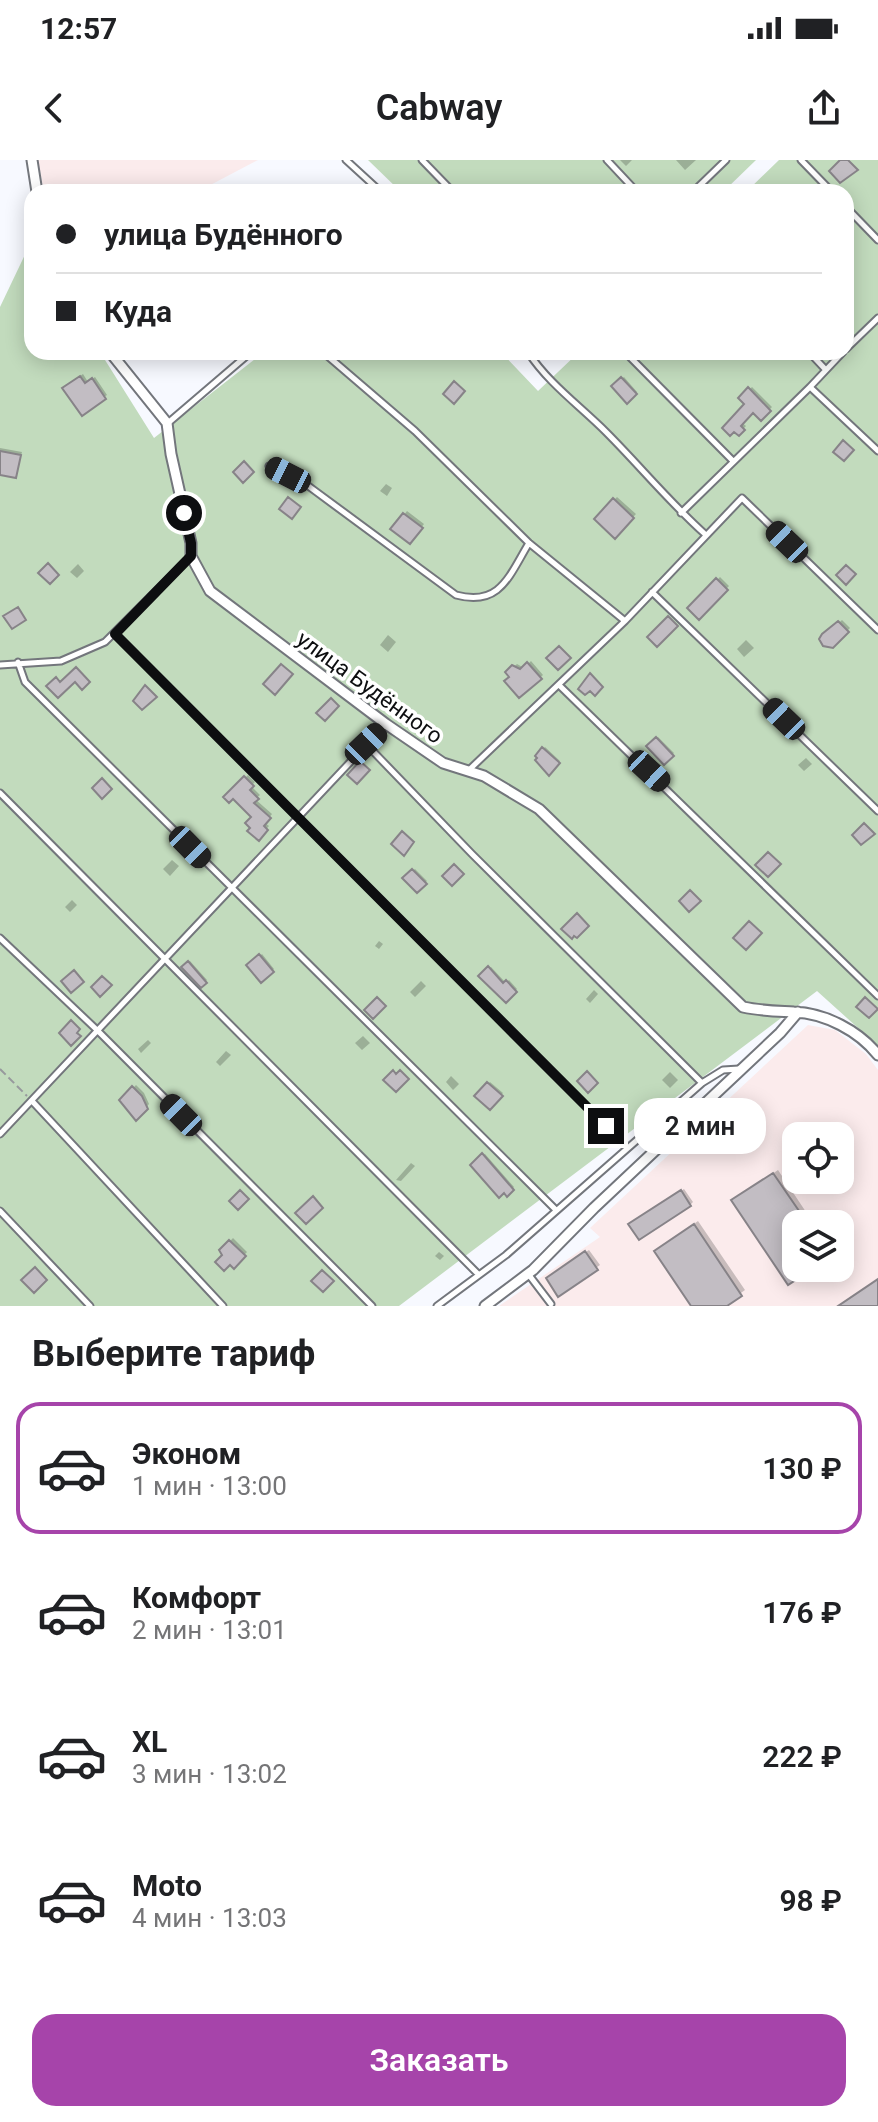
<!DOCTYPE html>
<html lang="ru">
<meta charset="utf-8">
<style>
:root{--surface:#fff;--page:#f6f6f6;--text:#202124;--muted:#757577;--line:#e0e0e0;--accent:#a644aa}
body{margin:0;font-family:Roboto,sans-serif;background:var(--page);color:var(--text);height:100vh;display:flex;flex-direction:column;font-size:30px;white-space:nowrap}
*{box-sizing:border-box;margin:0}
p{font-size:26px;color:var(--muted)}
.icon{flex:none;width:44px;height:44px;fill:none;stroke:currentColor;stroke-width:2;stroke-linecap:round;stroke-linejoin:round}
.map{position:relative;height:1146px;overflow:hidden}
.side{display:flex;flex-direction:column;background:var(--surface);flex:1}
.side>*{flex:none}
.guide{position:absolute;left:24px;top:24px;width:830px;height:176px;border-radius:24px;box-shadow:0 4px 20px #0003;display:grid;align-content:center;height:176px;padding:0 32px;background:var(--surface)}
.controls{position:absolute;left:782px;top:962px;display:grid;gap:16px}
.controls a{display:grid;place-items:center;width:72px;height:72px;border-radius:16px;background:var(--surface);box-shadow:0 4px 20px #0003;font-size:40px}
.end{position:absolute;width:36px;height:36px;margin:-18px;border:10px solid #0d0e10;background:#fff;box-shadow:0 0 0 4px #fff}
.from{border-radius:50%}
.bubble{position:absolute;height:56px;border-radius:24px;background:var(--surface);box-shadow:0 4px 20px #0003;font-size:26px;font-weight:600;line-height:56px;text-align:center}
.car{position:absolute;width:24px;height:48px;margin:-24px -12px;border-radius:10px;box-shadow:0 0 6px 2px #0007;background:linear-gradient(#222 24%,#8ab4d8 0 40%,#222 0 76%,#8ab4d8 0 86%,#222 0)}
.guide b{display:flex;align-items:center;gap:28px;height:76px;font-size:30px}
.guide b+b{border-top:2px solid var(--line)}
.guide i{width:20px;height:20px;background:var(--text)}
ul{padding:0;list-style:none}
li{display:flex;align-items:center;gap:24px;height:132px;margin:0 16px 12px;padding:0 16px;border:4px solid transparent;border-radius:24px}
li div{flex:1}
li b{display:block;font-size:30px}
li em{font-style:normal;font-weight:600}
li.on{border-color:var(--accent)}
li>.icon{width:72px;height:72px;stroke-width:1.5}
h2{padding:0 32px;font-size:36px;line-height:96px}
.action{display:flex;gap:16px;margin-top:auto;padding:16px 32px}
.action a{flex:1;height:92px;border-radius:24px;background:var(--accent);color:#fff;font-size:32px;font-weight:600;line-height:92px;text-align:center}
.status{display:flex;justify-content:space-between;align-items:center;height:56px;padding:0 40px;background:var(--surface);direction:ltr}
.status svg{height:22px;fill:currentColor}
header{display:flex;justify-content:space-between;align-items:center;height:104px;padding:0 32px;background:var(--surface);font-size:36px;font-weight:600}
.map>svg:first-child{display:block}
</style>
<div class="status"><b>12:57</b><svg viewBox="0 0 49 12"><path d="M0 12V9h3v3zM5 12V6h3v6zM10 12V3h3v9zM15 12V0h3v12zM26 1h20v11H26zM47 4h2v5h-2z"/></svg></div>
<header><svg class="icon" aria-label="back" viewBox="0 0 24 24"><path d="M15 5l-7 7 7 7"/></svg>Cabway<svg class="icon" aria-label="share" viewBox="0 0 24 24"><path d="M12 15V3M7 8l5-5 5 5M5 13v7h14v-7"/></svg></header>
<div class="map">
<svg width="878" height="1146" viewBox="0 0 878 1146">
<rect width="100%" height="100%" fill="#f7f9ff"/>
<!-- industrial -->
<path fill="#fbebec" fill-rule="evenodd" d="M38,0H258L197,32H44Z
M808,865L835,870L866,894L878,910V1146H499L600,1077L590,1068ZM796,976H840V1020H796ZM796,1064H840V1108H796Z"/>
<!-- green -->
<path fill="#c2dbbd" d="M368,0H756L723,32H401Z
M779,0H878V886L817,831L399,1146H0V147L31,82L32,192H100L154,278L264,192H501L538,231L579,192H846V32H746Z"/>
<!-- shadow -->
<path fill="#0003" d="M620,0H632L626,6Z
M676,0H696L685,10Z
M813,26L820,32H807Z
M846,57L852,63L846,69Z
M83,214L88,222L95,217L107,235L104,237L67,225Z
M624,217L637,232L627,241L613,226Z
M752,227L772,247L761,258L753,250L741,262L746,266L741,271L724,267L747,244L741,238Z
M0,288L22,292L15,316L0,313Z
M386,324L392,328L387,336L380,331Z
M617,337L636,354L615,376L596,359Z
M407,351L424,364L412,379L393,369Z
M78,404L84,411L77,418L70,412Z
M720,417L729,426L699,457L690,448Z
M842,460L850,468L832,486L822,479Z
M388,475L396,482L388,492L380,485Z
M746,480L754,488L744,497L737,489Z
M531,501L543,515L519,536L508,512L517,504L524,508Z
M658,577L674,593L665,602L649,586Z
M545,587L560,601L549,613L539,605L537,596Z
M806,598L812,604L804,611L798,605Z
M248,615L255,622L251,626L260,635L255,639L272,654L265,663L269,666L258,678L254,657L233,636L226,637Z
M172,700L179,706L170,716L163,709Z
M415,709L427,721L417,730L405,718Z
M72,740L77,745L70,752L65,747Z
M379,781L383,784L379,789L375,786Z
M262,794L274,809L261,820L249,806Z
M190,801L207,820L202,825L184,807Z
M491,807L506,823L509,820L517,829L506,840L481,816Z
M421,821L426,826L415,837L410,832Z
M594,830L598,834L590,843L586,839Z
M363,876L370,883L362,890L355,883Z
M148,880L151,883L141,893L138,889Z
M226,891L231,895L220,906L216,902Z
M670,912L678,920L670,928L662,920Z
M451,916L459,924L453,930L446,922Z
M490,922L503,933L490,948L477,936Z
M136,925L144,933L149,944L136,958L122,940Z
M485,994L514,1027L507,1034L473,1005Z
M411,1003L415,1006L401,1021L396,1020Z
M778,1010L814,1064H796V1108H810L789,1122L738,1037Z
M684,1029L693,1042L690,1045L634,1062Z
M698,1061L745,1130L723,1146H694L661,1087Z
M233,1078L247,1092L234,1106L221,1091Z
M589,1090L600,1105L559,1134L551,1115Z
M439,1092L444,1096L440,1100L435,1096Z"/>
<!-- building -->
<path fill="#c2bdc3" stroke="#878388" stroke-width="2" d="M840,0H848L858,10L840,23L829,11Z
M80,216L85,223L92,218L106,239L82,256L62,228Z
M621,217L637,234L627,244L611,226Z
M454,221L465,231L454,244L443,234Z
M748,227L771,251L761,261L753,253L741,266L745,270L739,276L734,272L730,276L722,268L744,244L738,238Z
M843,280L854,290L844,301L833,292Z
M0,291L21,295L16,318L0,315Z
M244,301L254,312L243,323L233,312Z
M288,337L301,347L292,359L279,349Z
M613,338L634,358L615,379L594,359Z
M403,353L423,368L410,384L390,369Z
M48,403L59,415L50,424L38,413Z
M846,405L856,414L846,425L836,415Z
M716,418L728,430L699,460L687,448Z
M18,447L26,460L12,469L3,456Z
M668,456L678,466L657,487L647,477Z
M838,461L849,472L833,488L823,486L819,479L822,474Z
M559,486L571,498L558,510L546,498Z
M527,502L542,519L519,538L504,521L509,517L505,512L512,505L520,509Z
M281,504L293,514L275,535L263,524Z
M76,507L90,522L82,530L75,522L58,538L46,526L56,517L60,522Z
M590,513L603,527L595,536L590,531L585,535L578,529Z
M145,525L157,537L142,550L133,541Z
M331,538L339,546L325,561L316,553Z
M656,577L674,596L664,605L646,586Z
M542,587L560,603L549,616L535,600L537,598L535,596Z
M360,601L370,610L357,624L347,615Z
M244,616L254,626L250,630L259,639L254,643L271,658L264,666L268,670L259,681L247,671L250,668L245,663L251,657L233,639L229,643L223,637Z
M102,618L112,629L102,639L92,628Z
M864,663L875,674L861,685L852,675Z
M402,671L414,682L404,696L391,684Z
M768,692L781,704L768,717L755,705Z
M454,704L464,714L452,726L442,716Z
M412,709L427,724L417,733L402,718Z
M690,730L701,741L689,752L679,741Z
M577,753L589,766L577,778L574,776L572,779L561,769Z
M749,761L762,773L746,790L733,778Z
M259,794L274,812L261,823L246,805Z
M188,801L207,823L201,828L181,807Z
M488,806L503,823L506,820L517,832L506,843L478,816Z
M74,810L84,822L71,833L61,821Z
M102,816L112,825L100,837L91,827Z
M377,837L386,846L373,859L364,850Z
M865,837L878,849L869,858L856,847Z
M71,860L80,869L77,873L81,876L71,886L59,873Z
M393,910L396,914L400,910L409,919L396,932L383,920Z
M587,911L598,923L588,933L577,921Z
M487,922L503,936L490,950L474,936Z
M132,926L142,936L148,949L136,961L119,940Z
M482,993L514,1030L507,1037L504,1033L499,1038L470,1005Z
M773,1013L808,1064H796V1108H814L788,1125L731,1040Z
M240,1030L249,1039L238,1050L229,1041Z
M681,1030L691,1046L639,1080L628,1064Z
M313,1036L323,1048L306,1064L295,1053Z
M694,1064L742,1136L727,1146H691L654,1091Z
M229,1080L246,1096L234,1109L230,1105L224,1111L215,1102L222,1095L219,1090Z
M585,1091L598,1110L558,1137L546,1118Z
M35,1107L47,1120L34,1133L21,1120Z
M322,1110L334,1121L323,1132L311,1121Z
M878,1119V1146H838Z"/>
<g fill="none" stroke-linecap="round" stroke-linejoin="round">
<defs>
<path id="lane" d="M346,0L381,32
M422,0L453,32
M607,0L637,32
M801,0L832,32
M693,32L726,0
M846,47L878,80
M846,189L878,158
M323,192L415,271L529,383L625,461
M528,192C548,223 580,246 606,272C640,306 670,343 706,375
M625,192L733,301
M809,192L825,209
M810,227L878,291
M168,263L251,192
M269,306L307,325L456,435C500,447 509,416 529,383
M681,353L810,227L843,192
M652,432L878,651
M115,474L628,988
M18,502L25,522L556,1050
M0,505L61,501L105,482L191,396
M559,525L878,836
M366,584L472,694L702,923
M469,610L625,461L742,338L878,470
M0,633L478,1114
M0,778L97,870L372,1146
M32,941L223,1146
M0,974L386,564
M0,1051L90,1146
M529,1115L551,1144
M437,1146L506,1095L702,923L723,910L739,909"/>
<path id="street" d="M32,0L37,32
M110,192L167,263L171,294L191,383V396L210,431L386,564L443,603L484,616L539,649L743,847C761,851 776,851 794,852C825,853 859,871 878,895
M485,1146L533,1110L594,1048L780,873L798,852"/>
</defs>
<!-- lane casing -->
<use href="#lane" stroke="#73767c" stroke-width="9"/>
<!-- street casing -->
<use href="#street" stroke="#73767c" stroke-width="13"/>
<!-- path -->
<path stroke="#97999d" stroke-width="2" stroke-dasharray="8 4" stroke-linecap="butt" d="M0,909L27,936"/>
<!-- lane -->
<use href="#lane" stroke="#fff" stroke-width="5"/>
<!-- street -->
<use href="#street" stroke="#fff" stroke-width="9"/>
</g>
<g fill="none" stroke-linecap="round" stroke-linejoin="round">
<!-- route -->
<path stroke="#0d0e10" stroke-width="10" d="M184,353L191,383V396L115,474L606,966"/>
</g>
<g text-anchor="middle" stroke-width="7" stroke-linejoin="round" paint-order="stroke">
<!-- street labels -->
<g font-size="22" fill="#0d0e10" stroke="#fff">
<text transform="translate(370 527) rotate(36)" y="8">улица Будённого</text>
</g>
</g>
</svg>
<div class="controls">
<a><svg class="icon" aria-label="locate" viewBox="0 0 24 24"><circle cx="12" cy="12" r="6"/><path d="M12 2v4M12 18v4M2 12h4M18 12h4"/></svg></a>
<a><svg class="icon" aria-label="layers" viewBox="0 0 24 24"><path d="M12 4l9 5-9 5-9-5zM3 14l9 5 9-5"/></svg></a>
</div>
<i class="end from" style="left:184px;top:353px"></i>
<i class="end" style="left:606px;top:966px"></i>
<div class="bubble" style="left:634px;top:938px;width:132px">2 мин</div>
<i class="car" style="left:288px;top:315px;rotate:297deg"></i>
<i class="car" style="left:787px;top:382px;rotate:314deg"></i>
<i class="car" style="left:784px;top:559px;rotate:314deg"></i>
<i class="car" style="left:366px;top:584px;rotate:46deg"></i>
<i class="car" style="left:649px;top:611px;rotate:133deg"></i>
<i class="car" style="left:190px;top:687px;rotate:135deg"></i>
<i class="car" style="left:181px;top:955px;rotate:315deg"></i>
<div class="guide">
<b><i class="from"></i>улица Будённого</b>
<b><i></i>Куда</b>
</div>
</div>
<section class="side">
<h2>Выберите тариф</h2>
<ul>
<li class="on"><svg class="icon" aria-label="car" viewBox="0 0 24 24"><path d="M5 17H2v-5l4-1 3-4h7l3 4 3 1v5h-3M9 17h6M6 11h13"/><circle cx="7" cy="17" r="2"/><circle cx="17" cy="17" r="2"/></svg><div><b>Эконом</b><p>1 мин · 13:00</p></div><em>130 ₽</em></li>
<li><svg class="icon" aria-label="car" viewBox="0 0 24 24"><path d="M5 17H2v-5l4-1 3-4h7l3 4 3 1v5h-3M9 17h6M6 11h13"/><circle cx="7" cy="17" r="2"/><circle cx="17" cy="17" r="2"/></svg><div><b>Комфорт</b><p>2 мин · 13:01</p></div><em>176 ₽</em></li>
<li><svg class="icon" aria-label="car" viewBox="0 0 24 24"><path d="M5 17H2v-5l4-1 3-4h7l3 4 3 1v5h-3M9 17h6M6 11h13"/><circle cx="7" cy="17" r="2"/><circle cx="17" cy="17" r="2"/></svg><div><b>XL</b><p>3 мин · 13:02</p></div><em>222 ₽</em></li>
<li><svg class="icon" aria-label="car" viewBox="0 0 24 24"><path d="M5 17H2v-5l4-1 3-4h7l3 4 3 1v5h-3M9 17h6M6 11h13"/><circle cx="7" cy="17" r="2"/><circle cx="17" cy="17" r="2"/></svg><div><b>Moto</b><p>4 мин · 13:03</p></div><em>98 ₽</em></li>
</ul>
<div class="action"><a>Заказать</a></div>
</section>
